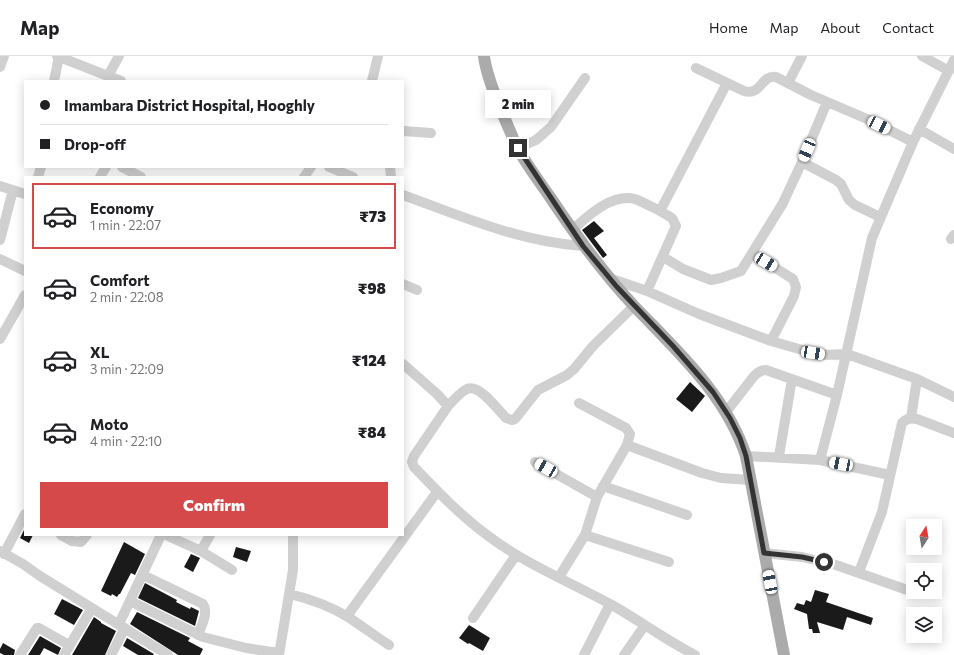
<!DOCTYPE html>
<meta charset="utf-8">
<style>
:root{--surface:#fff;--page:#f6f6f6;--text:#202124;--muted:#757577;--line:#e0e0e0;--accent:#d5494a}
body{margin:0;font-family:Commissioner,sans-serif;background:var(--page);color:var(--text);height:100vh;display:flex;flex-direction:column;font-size:15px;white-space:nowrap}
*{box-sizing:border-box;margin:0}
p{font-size:13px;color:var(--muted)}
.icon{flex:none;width:22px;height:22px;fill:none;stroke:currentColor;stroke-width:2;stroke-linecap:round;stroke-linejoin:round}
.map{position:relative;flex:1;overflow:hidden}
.sheet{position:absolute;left:24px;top:120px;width:380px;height:360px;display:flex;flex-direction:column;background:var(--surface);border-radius:0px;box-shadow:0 2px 10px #0003}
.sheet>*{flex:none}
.guide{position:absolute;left:24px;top:24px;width:380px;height:88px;border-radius:0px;box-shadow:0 2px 10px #0003;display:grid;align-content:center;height:88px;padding:0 16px;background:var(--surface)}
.needle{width:26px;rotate:11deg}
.controls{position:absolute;left:906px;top:463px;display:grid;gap:8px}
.controls a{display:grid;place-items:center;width:36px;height:36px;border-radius:0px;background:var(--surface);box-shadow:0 2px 10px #0003;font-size:20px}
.end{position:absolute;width:18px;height:18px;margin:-9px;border:5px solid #333;background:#fff;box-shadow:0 0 0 2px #fff}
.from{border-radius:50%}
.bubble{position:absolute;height:28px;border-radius:0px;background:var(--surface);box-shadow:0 2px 10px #0003;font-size:13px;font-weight:800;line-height:28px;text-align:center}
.car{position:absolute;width:12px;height:24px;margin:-12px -6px;border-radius:5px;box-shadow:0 0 3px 1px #0007;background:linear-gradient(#fff 24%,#345 0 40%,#fff 0 76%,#345 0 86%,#fff 0)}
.guide b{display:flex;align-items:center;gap:14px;height:38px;font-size:15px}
.guide b+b{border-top:1px solid var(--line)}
.guide i{width:10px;height:10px;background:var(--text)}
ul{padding:7px 0 0;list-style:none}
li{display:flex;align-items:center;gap:12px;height:66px;margin:0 8px 6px;padding:0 8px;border:2px solid transparent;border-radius:0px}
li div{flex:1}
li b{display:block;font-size:15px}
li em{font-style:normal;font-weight:800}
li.active{border-color:var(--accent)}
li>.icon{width:36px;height:36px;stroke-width:1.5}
.primary-button{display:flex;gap:8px;margin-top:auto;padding:8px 16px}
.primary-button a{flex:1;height:46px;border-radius:0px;background:var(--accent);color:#fff;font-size:16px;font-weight:800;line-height:46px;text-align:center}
header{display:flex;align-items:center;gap:24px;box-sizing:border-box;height:56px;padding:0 20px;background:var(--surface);border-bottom:1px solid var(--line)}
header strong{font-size:19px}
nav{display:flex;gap:22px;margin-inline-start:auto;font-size:14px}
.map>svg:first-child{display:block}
</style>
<header>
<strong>Map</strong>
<nav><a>Home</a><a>Map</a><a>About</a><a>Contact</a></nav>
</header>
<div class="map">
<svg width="954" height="599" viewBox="0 0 954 599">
<rect width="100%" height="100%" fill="#fff"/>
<!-- building -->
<path fill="#1a1a1a" d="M594,165L604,175L594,182L607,199L603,202L582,174Z
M690,326L705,340L692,356L676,343Z
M25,472V479H33L29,487L20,482Z
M124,486L145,498L135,519L131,517L120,538H119L117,541L112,538L111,540L101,535Z
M236,491L251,495L247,506L233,501Z
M191,498L200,502L193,516L184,511Z
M145,527L177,544L176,546L190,553L191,551L199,555L195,570L138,542Z
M815,534L829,538L826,546L873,562L871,569L847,561L843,574L817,566L820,577H813L812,573H809L807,558L794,553L797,547L804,549L806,544L811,546Z
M62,543L83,554L74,569L54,558Z
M137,556L190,582L188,585L203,593L200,599H178L130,568Z
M94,561L101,566V567L116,575L105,599H72Z
M469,569L490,582L483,595L469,587L468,588L459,582Z
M40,580L61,592L58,599L44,592L40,599H28Z
M127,582L154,598L153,599H138L123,590Z
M3,587L15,594L14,599H4L0,597V593Z"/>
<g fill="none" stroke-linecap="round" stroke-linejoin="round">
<!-- minor -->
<path stroke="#d0d0d0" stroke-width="10" d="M57,0L121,25
M922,0L949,15
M0,11L4,0
M696,12L744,35C762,40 760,19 776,21L811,39L867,63L913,86
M108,20L119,0
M54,25L59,1
M372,25L378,0
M788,27L802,0
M919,73L954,93
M403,75L431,77
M518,92L536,84L551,71L585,22
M802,106L836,124L841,128L849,144L855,149L880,161
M122,111L141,121
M329,111L353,121
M390,111L391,121
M38,121L41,111
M100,121L106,111
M304,121L311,111
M0,130L25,138
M403,139C461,160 520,186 583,190
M572,174C587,161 611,137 635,143C643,146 652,151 660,155L727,27
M951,183L954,179
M0,184L13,134
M753,198L793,223L796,231L794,240L771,285
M663,201L683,213L711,224L721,222L741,215L783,147L802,106L827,46
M0,203L25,215
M609,222L647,235L699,258L771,285L813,297L821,299L847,298L917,323L911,362
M403,228L417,234
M647,235L676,170L672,162L660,155
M0,283L25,239
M403,308L437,338L448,350L414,400L412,406L414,411C437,435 460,459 487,479C525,508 570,526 612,549C640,565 666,584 695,599
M917,323L954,341
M579,347L626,372L630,378L627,389
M448,350C453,345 460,336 467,333C479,327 498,354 506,362L512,364L515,363L538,334L567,319L574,313L593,290L634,250
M726,356L754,320C758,316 761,314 766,314L837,339
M746,400L820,404L890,419
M779,400L792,323
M820,404L837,339L872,182L913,86L954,4
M535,406L597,441
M603,430L687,459
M61,479L72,485L81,486L87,479
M166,479L201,495L232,514
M585,479L669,506
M0,495L23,508L40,520L168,599
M201,495L210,479
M764,497L802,501L836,509L913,536
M4,498L25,458
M859,516L882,456L902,367C907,362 911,362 917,363L954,377
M143,519L203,548C209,557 201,570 198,579
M559,521L585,479L597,441L627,389L702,417L721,422L751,424
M290,538C310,543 330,550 348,561C362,570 375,580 389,589
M130,545L203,581L246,592L279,597
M347,560L437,436
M473,562L516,499
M119,568L161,479
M20,599L37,572H39L69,589
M64,599L92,552
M111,599L125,572
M279,599L293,514V479
M584,599L610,548
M624,599L645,569"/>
<!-- major -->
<path stroke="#ababab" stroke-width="12" d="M484,0C486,18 494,36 500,52C506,65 511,78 517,91C526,108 539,125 550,141C576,180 603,217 635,251C678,296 726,339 746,400L784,599"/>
</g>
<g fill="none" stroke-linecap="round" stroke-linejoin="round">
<!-- route -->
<path stroke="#333" stroke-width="5" d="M518,92L583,190L617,231L673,290L713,336L730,362L740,382L746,400L764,497L802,501L824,506"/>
</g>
</svg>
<div class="controls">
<a><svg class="needle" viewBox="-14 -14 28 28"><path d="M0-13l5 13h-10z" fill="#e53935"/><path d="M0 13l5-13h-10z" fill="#757577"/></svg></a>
<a><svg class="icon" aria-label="locate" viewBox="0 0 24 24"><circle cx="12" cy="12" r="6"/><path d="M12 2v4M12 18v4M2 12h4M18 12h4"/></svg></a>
<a><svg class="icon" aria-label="layers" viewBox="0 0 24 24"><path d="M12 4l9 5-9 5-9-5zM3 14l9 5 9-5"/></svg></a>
</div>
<i class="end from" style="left:824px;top:506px"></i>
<i class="end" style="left:518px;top:92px"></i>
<div class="bubble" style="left:485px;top:34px;width:66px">2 min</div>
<i class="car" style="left:879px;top:69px;rotate:116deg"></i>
<i class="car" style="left:807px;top:94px;rotate:203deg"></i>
<i class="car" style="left:766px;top:206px;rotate:121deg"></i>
<i class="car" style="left:813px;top:297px;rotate:99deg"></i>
<i class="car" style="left:841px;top:408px;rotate:281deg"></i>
<i class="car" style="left:546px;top:412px;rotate:300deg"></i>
<i class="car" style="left:770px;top:526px;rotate:349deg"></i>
<div class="guide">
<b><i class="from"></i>Imambara District Hospital, Hooghly</b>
<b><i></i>Drop-off</b>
</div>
<section class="sheet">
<ul>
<li class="active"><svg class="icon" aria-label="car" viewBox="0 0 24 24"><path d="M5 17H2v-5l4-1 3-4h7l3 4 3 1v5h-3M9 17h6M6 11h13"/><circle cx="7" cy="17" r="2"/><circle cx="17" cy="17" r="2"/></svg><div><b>Economy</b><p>1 min · 22:07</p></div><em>₹73</em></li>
<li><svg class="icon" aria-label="car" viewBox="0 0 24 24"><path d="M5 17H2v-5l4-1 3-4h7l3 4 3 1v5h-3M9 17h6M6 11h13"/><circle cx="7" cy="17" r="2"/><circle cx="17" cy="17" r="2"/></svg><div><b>Comfort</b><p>2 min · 22:08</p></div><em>₹98</em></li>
<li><svg class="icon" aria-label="car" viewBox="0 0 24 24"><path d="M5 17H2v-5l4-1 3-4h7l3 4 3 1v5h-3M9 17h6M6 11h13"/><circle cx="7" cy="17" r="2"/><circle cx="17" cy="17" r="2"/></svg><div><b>XL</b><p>3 min · 22:09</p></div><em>₹124</em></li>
<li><svg class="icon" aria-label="car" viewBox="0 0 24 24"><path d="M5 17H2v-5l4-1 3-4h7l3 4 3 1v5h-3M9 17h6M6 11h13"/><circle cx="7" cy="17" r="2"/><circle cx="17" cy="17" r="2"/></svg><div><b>Moto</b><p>4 min · 22:10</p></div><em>₹84</em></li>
</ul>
<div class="primary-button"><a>Confirm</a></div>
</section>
</div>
